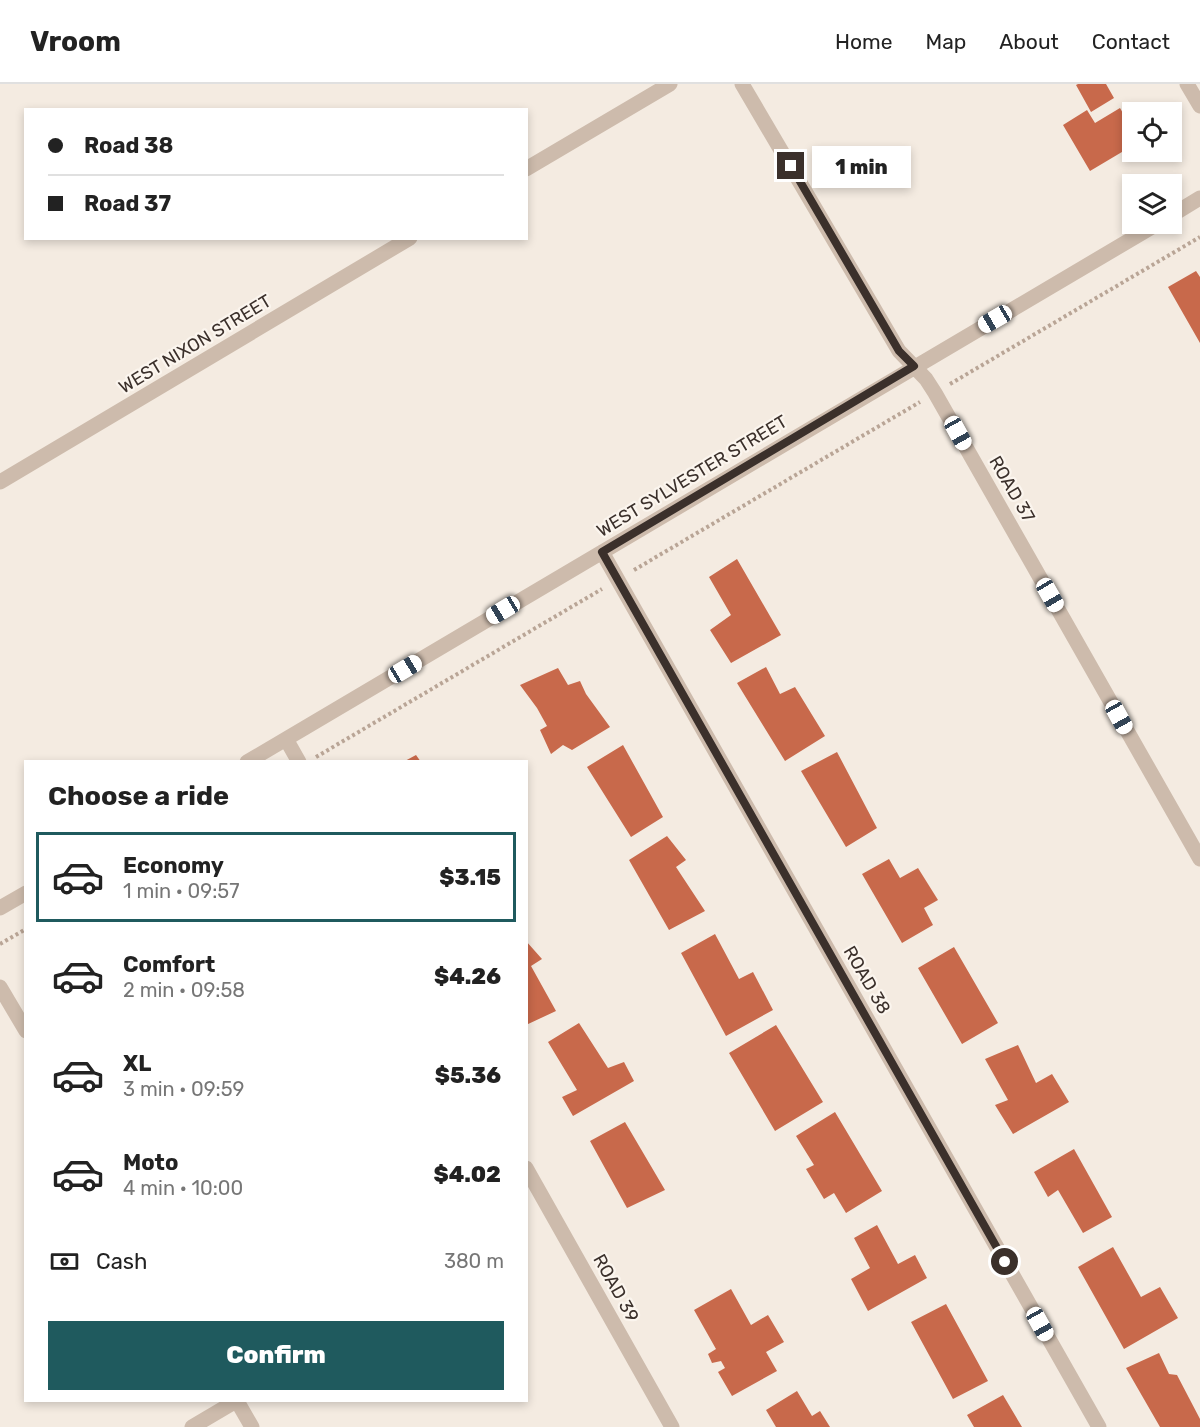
<!DOCTYPE html>
<meta charset="utf-8">
<style>
:root{--surface:#fff;--page:#f6f6f6;--text:#222;--muted:#767676;--line:#e0e0e0;--accent:#1f5a5e}
body{margin:0;font-family:Rubik,sans-serif;background:var(--page);color:var(--text);height:100vh;display:flex;flex-direction:column;font-size:22px;white-space:nowrap}
*{box-sizing:border-box;margin:0}
p{font-size:20px;color:var(--muted)}
.icon{flex:none;width:33px;height:33px;fill:none;stroke:currentColor;stroke-width:2;stroke-linecap:round;stroke-linejoin:round}
.map{position:relative;flex:1;overflow:hidden}
.drawer{position:absolute;left:24px;top:676px;width:504px;height:642px;display:flex;flex-direction:column;background:var(--surface);border-radius:0px;box-shadow:0 3px 9px #0003}
.drawer>*{flex:none}
.banner{position:absolute;left:24px;top:24px;width:504px;height:132px;border-radius:0px;box-shadow:0 3px 9px #0003;display:grid;align-content:center;height:132px;padding:0 24px;background:var(--surface)}
.controls{position:absolute;left:1122px;top:18px;display:grid;gap:12px}
.controls a{display:grid;place-items:center;width:60px;height:60px;border-radius:0px;background:var(--surface);box-shadow:0 3px 9px #0003;font-size:30px}
.end{position:absolute;width:27px;height:27px;margin:-14px;border:8px solid #3b302b;background:#fff;box-shadow:0 0 0 3px #fff}
.from{border-radius:50%}
.bubble{position:absolute;height:42px;border-radius:0px;background:var(--surface);box-shadow:0 3px 9px #0003;font-size:20px;font-weight:800;line-height:42px;text-align:center}
.car{position:absolute;width:18px;height:36px;margin:-18px -9px;border-radius:8px;box-shadow:0 0 4px 2px #0007;background:linear-gradient(#fff 24%,#345 0 40%,#fff 0 76%,#345 0 86%,#fff 0)}
.banner b{display:flex;align-items:center;gap:21px;height:57px;font-size:22px}
.banner b+b{border-top:2px solid var(--line)}
.banner i{width:15px;height:15px;background:var(--text)}
ul{padding:0;list-style:none}
li{display:flex;align-items:center;gap:18px;height:90px;margin:0 12px 9px;padding:0 12px;border:3px solid transparent;border-radius:0px}
li div{flex:1}
li b{display:block;font-size:22px}
li em{font-style:normal;font-weight:800}
li.selected{border-color:var(--accent)}
li>.icon{width:54px;height:54px;stroke-width:1.5}
h2{padding:0 24px;font-size:27px;line-height:72px}
.pay{display:flex;align-items:center;gap:15px;height:66px;padding:0 24px;font-size:22px}
.pay p{margin-inline-start:auto}
.primary-button{display:flex;gap:12px;margin-top:auto;padding:12px 24px}
.primary-button a{flex:1;height:69px;border-radius:0px;background:var(--accent);color:#fff;font-size:24px;font-weight:800;line-height:69px;text-align:center}
header{display:flex;align-items:center;gap:36px;box-sizing:border-box;height:84px;padding:0 30px;background:var(--surface);border-bottom:2px solid var(--line)}
header strong{font-size:28px}
nav{display:flex;gap:33px;margin-inline-start:auto;font-size:21px}
.map>svg:first-child{display:block}
</style>
<header>
<strong>Vroom</strong>
<nav><a>Home</a><a>Map</a><a>About</a><a>Contact</a></nav>
</header>
<div class="map">
<svg width="1200" height="1343" viewBox="0 0 1200 1343">
<rect width="100%" height="100%" fill="#f4ebe1"/>
<!-- building -->
<path fill="#c8694b" d="M1078,0H1106L1114,14L1091,28L1076,1Z
M1120,24L1132,45V53L1123,59L1127,65L1090,87L1063,41L1087,26L1095,39Z
M1196,187L1200,193V259L1168,203Z
M737,475L781,551L731,579L710,546L731,531L709,493Z
M766,583L780,610L795,603L825,652L785,677L737,599Z
M558,584L568,601L580,597L586,610L610,643L572,666L563,661L551,670L540,646L547,642L537,624L520,601Z
M623,661L663,733L631,753L587,683Z
M837,668L877,744L846,763L801,687Z
M416,671L421,678H403Z
M667,752L686,776L676,783L705,827L669,846L629,776Z
M889,775L900,794L918,784L938,816L924,824L933,841L902,859L862,790Z
M715,850L739,895L753,888L773,926L726,952L681,869Z
M526,857L542,875L531,882L556,927L526,941Z
M954,863L998,939L962,960L918,884Z
M579,939L608,984L624,978L634,997L573,1032L562,1013L577,1006L548,958Z
M776,941L823,1018L775,1047L729,969Z
M1018,961L1036,999L1052,990L1069,1018L1013,1050L995,1021L1008,1016L985,975Z
M835,1028L882,1107L846,1129L834,1109L824,1115L806,1085L814,1081L796,1052Z
M625,1038L665,1106L627,1124L590,1057Z
M1074,1065L1112,1133L1083,1149L1058,1106L1048,1113L1034,1088Z
M877,1141L898,1180L915,1171L927,1194L868,1227L851,1195L870,1184L854,1154Z
M1113,1163L1141,1213L1160,1203L1178,1234L1124,1265L1078,1183Z
M731,1205L751,1241L768,1231L784,1258L766,1268L777,1287L732,1312L718,1288L725,1284L721,1277L712,1279L708,1270L716,1265L694,1226Z
M946,1220L988,1297L953,1315L911,1238Z
M1159,1269L1169,1290L1177,1291L1200,1335V1343H1160L1126,1284Z
M797,1307L812,1332L820,1327L830,1343H776L766,1326Z
M1003,1311L1022,1343H974L967,1331Z"/>
<g fill="none" stroke-linecap="round" stroke-linejoin="round">
<!-- path -->
<path stroke="#b9a596" stroke-width="4" stroke-dasharray="3 3" stroke-linecap="butt" d="M950,300L1200,153
M634,486L920,318
M316,673L602,505
M0,860L26,845"/>
<!-- minor -->
<path stroke="#cdbbac" stroke-width="15" d="M742,0L899,267L926,295L935,309L1200,775
M1187,0L1200,22
M526,85L670,0
M1172,131L1200,114
M0,398L410,154
M602,468L1099,1343
M286,655L299,678
M247,678L1157,140
M0,824L26,809
M0,903L26,947
M526,1084L672,1343
M237,1317L252,1343
M192,1343L236,1317"/>
</g>
<g fill="none" stroke-linecap="round" stroke-linejoin="round">
<!-- route -->
<path stroke="#3b302b" stroke-width="8" d="M791,82L899,267L914,282L602,468L1005,1178"/>
</g>
<g text-anchor="middle" stroke-width="4.5" stroke-linejoin="round" paint-order="stroke">
<!-- street labels -->
<g font-size="18" fill="#3b302b" stroke="#fbf5ee">
<text transform="translate(195 260) rotate(-31)" y="6">WEST NIXON STREET</text>
<text transform="translate(692 392) rotate(-31)" y="6">WEST SYLVESTER STREET</text>
<text transform="translate(1012 405) rotate(60)" y="6">ROAD 37</text>
<text transform="translate(867 896) rotate(60)" y="6">ROAD 38</text>
<text transform="translate(616 1204) rotate(61)" y="6">ROAD 39</text>
</g>
</g>
</svg>
<div class="controls">
<a><svg class="icon" aria-label="locate" viewBox="0 0 24 24"><circle cx="12" cy="12" r="6"/><path d="M12 2v4M12 18v4M2 12h4M18 12h4"/></svg></a>
<a><svg class="icon" aria-label="layers" viewBox="0 0 24 24"><path d="M12 4l9 5-9 5-9-5zM3 14l9 5 9-5"/></svg></a>
</div>
<i class="end from" style="left:1005px;top:1178px"></i>
<i class="end" style="left:791px;top:82px"></i>
<div class="bubble" style="left:812px;top:62px;width:99px">1 min</div>
<i class="car" style="left:995px;top:235px;rotate:240deg"></i>
<i class="car" style="left:958px;top:349px;rotate:151deg"></i>
<i class="car" style="left:1050px;top:511px;rotate:150deg"></i>
<i class="car" style="left:503px;top:526px;rotate:239deg"></i>
<i class="car" style="left:405px;top:585px;rotate:59deg"></i>
<i class="car" style="left:1119px;top:633px;rotate:151deg"></i>
<i class="car" style="left:1040px;top:1240px;rotate:151deg"></i>
<div class="banner">
<b><i class="from"></i>Road 38</b>
<b><i></i>Road 37</b>
</div>
<section class="drawer">
<h2>Choose a ride</h2>
<ul>
<li class="selected"><svg class="icon" aria-label="car" viewBox="0 0 24 24"><path d="M5 17H2v-5l4-1 3-4h7l3 4 3 1v5h-3M9 17h6M6 11h13"/><circle cx="7" cy="17" r="2"/><circle cx="17" cy="17" r="2"/></svg><div><b>Economy</b><p>1 min · 09:57</p></div><em>$3.15</em></li>
<li><svg class="icon" aria-label="car" viewBox="0 0 24 24"><path d="M5 17H2v-5l4-1 3-4h7l3 4 3 1v5h-3M9 17h6M6 11h13"/><circle cx="7" cy="17" r="2"/><circle cx="17" cy="17" r="2"/></svg><div><b>Comfort</b><p>2 min · 09:58</p></div><em>$4.26</em></li>
<li><svg class="icon" aria-label="car" viewBox="0 0 24 24"><path d="M5 17H2v-5l4-1 3-4h7l3 4 3 1v5h-3M9 17h6M6 11h13"/><circle cx="7" cy="17" r="2"/><circle cx="17" cy="17" r="2"/></svg><div><b>XL</b><p>3 min · 09:59</p></div><em>$5.36</em></li>
<li><svg class="icon" aria-label="car" viewBox="0 0 24 24"><path d="M5 17H2v-5l4-1 3-4h7l3 4 3 1v5h-3M9 17h6M6 11h13"/><circle cx="7" cy="17" r="2"/><circle cx="17" cy="17" r="2"/></svg><div><b>Moto</b><p>4 min · 10:00</p></div><em>$4.02</em></li>
</ul>
<div class="pay"><svg class="icon" aria-label="cash" viewBox="0 0 24 24"><path d="M3 7h18v10H3z"/><circle cx="12" cy="12" r="2"/></svg>Cash<p>380 m</p></div>
<div class="primary-button"><a>Confirm</a></div>
</section>
</div>
